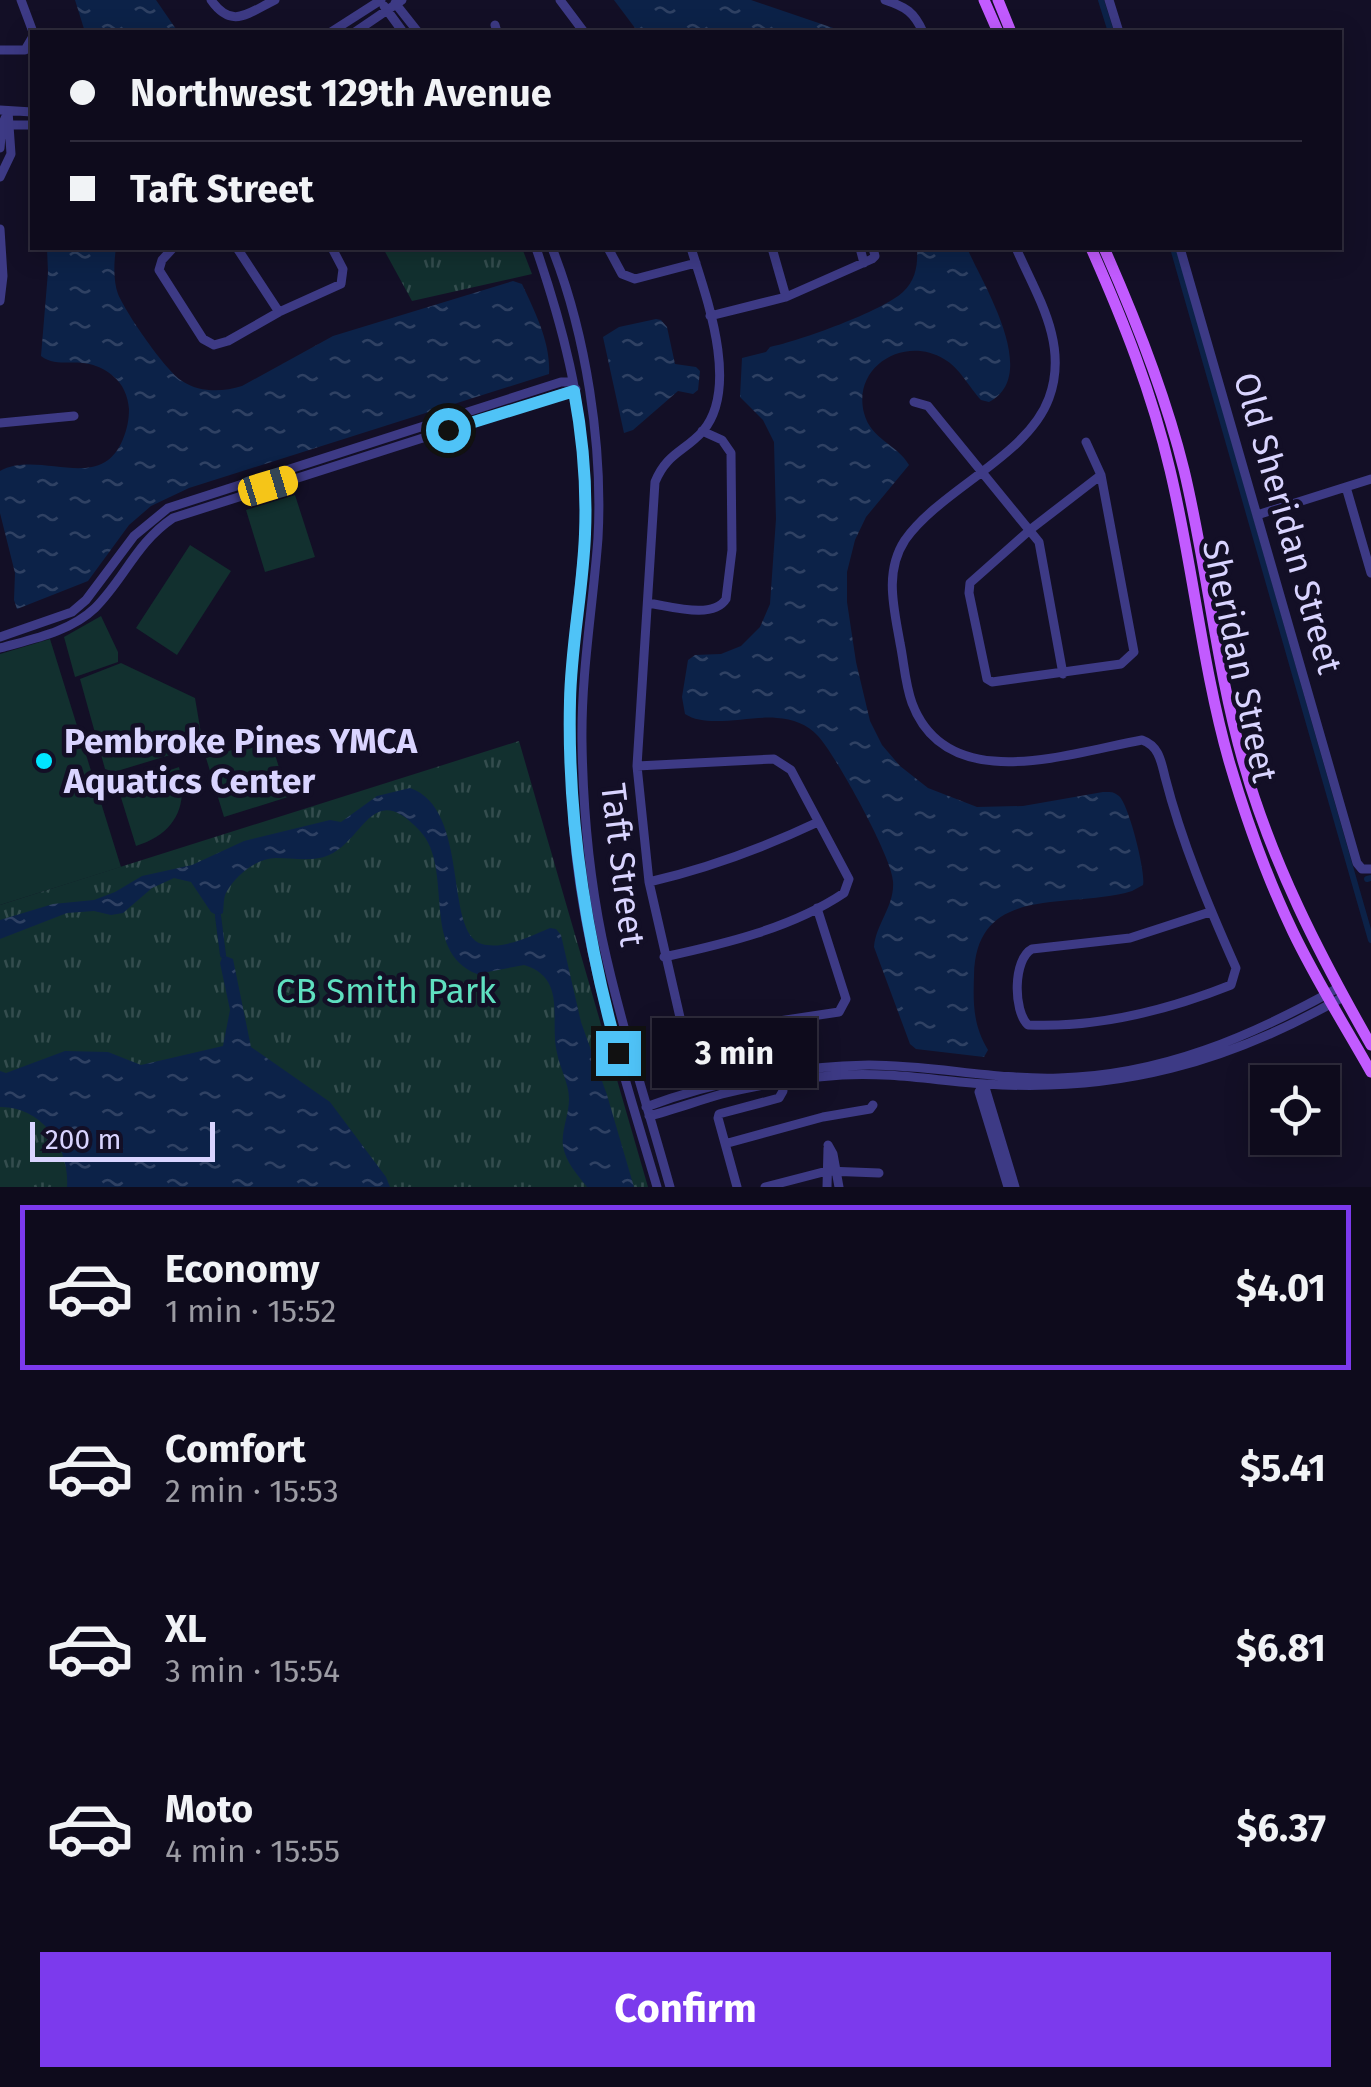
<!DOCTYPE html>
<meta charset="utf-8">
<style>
:root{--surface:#0e0b1c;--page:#171425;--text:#f1f3f6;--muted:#9b9ba3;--line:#2e2b3b;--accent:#7c3aed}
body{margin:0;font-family:"Fira Sans",sans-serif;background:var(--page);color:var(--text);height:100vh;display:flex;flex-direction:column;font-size:38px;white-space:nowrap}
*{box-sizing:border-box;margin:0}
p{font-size:32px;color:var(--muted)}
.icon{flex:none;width:55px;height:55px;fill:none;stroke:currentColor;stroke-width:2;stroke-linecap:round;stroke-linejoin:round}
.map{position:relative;height:1187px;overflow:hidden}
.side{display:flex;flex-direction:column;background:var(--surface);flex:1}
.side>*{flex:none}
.top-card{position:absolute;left:30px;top:30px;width:1312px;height:220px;border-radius:0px;box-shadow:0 5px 25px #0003,0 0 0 2px var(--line);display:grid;align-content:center;height:220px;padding:0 40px;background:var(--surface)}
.fabs{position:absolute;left:1250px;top:1065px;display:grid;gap:20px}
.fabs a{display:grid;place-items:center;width:90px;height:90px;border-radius:0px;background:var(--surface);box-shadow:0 5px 25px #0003,0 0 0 2px var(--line);font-size:50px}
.scale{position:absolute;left:30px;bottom:25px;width:185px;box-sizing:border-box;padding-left:10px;border:5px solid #d9d4ff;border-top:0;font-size:28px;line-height:35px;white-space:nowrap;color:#d9d4ff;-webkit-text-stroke:8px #130f26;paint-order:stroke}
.end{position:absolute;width:45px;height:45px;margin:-22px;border:12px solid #4fc3f7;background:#111;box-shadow:0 0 0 5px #111}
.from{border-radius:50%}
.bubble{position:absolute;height:70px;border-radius:0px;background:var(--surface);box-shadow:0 5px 25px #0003,0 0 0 2px var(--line);font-size:32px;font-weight:700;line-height:70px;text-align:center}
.car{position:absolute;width:30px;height:60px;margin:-30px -15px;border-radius:12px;box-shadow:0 0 8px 2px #0007;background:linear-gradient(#f5c518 24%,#345 0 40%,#f5c518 0 76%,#345 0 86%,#f5c518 0)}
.top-card b{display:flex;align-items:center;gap:35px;height:95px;font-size:38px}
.top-card b+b{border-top:2px solid var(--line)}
.top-card i{width:25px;height:25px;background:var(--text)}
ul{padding:18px 0 0;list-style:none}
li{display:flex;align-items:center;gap:30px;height:165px;margin:0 20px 15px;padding:0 20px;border:5px solid transparent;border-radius:0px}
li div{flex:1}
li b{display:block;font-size:38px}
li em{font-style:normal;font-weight:700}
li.on{border-color:var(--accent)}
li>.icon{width:90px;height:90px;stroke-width:1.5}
.action{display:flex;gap:20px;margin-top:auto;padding:20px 40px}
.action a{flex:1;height:115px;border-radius:0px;background:var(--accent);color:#fff;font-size:40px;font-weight:700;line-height:115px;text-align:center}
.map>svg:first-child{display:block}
</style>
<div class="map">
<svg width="1371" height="1187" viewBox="0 0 1371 1187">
<defs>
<pattern id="park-tufts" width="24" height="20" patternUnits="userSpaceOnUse" patternTransform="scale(2.5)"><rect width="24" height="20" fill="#12302f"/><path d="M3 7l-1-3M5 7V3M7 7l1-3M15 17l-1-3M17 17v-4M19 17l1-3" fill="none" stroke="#344d4e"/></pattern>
<pattern id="water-ripples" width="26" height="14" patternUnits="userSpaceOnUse" patternTransform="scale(2.5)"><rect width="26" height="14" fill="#0c2248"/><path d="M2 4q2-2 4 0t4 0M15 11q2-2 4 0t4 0" fill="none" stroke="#2f4163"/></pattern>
</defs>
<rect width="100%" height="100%" fill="#130f26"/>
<!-- green -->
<path fill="#12302f" d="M295,495L315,557L265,572L246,510Z
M190,545L231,571L177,655L136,628Z
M101,616L118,652V662L75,677L64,637Z
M50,639L121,867L0,905V654Z
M121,663L195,698L203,745L114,772L105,769L80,679Z
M270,738L288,797L224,817L206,758Z
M179,767C189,806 175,834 136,846L118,788Z"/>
<!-- park -->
<path fill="url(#park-tufts)" d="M383,248H522L532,274L412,301Z
M519,741L648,1187H0V905Z"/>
<!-- water -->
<path fill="url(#water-ripples)" d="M75,0H156L178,32H85Z
M614,0H751L845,32H638Z
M47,248H116C114,261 113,281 118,294C126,313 165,370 182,381C200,393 223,392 242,386L333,336L513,281L522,284C535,312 551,343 549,374L189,488L151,506L129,525L88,581L17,609L14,600L15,573L0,513V471C40,449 101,495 123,439C127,429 129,420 129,409C128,396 123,384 113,376C84,352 61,371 41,356L48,272Z
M917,248H967C983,285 1041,375 989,402L981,400C969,387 959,367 944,359C905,335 852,366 864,413C871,440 897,444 909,465L866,517L855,540L847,572V602L856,662L870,721L882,745L900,766L928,788L977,807L1023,806L1103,792C1110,792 1113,791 1119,796C1129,805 1146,873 1143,885L1132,891C1070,910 976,882 974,975C973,1004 973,1025 988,1050L984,1057L916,1049L910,1044L874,947C876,923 895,906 893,881C892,857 835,754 818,736C807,724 793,719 777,718C750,715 708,729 685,714L682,697L688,660L695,655L721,654L741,646L760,627L770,604L776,519L774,442L763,420L740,397L742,358L766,352L770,347C799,341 883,311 903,292C916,280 918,264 917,248Z
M656,319L661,320L667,327L675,364L696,367L700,371L698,390L693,394L678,391L633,430L624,433L603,337L619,327Z
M410,788C471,809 443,933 482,944C503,950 531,936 550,928L556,929L561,935L581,1022L607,1095L634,1187H587C577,1174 566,1163 563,1146C561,1131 569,1115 569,1099C569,1083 560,1069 557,1053C549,1021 568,978 524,965L477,974C419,951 455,869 420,831C372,779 365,839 329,855C315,862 292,858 276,858C257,858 236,875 227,891C223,897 224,906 223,913L218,916L211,912L191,882L174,878L152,888L123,913L111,915L94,911L67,913L0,939V920L53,904L94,900L115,892L142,876L192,865L244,841L330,820L341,822L377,796Z
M223,955L233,959L251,1047L330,1102L386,1177L390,1187H67C70,1148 42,1106 0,1107V1071L6,1073L65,1051L108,1052L141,1065L223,1046L230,1010L220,963Z"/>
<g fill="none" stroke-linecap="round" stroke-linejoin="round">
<!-- canal -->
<path stroke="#0c2248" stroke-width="6" d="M1101,0L1111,32
M1173,248L1371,940
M1367,879L1371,878
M218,916L223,955"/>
<!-- minor -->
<path stroke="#3d3a85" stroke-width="9" d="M21,0L33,32
M211,0C232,30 248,13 275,0
M560,0L584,32
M885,0C906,7 914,12 923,32
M1109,0L1119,32
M395,3L418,32
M384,6L403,32
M495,25L497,32
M331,32L381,0
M355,32L402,0
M0,50H25L32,38
M0,110L32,112
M8,125H32
M0,148L2,125L7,114
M0,177L11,154L8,111
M0,229L3,276L0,301
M173,248L162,260L159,270L203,339L214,345L228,341L279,312L341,284L343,269L332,248
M237,248L279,312
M536,248C562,324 583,403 585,484C587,536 579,585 574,636C569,691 569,747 572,802C577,934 620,1061 657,1187
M552,248C586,334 603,445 598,538C593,606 581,673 582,742C583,808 589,874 602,938C620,1022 647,1104 670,1187
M608,248L622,274L635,279L696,263
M691,248C706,296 740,387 703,431C684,452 667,453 655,482L637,766L649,882L682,1026L689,1035L699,1037L752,1025L839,1012L846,999L817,908
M772,248L786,297
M860,248L864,263
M1016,248C1037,296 1069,344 1049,398C1028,456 941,489 905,540C884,572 894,608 900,643C904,662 905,684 912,703C947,797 1069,753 1142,740C1159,746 1161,761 1165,777C1182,843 1208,905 1236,968L1231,985C1168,1010 1097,1028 1028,1025C1013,1011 1013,959 1032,949L1130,938L1210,912
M1180,248L1357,863L1362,869H1371
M710,316L786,297L872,259L875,256L873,248
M914,402L928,406L1039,542L1063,674
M0,423L74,416
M1086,442L1101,475L1134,652L1121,664L992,682L987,679L969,593L970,583L1031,529L1101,475
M1346,487L1371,573
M1257,515L1371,479
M648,603C670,606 713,620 726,599L732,550L731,453L722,440L702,431
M0,637L72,612L86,600L134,536L168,508L561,382H573
M0,648C32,639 70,632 95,608C125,578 136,543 173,518L576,389
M637,766L774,759L791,770L849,879L844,893C792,928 724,944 664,957
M649,882C709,868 763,848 818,822
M984,1084L979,1092L1008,1187
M984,1084L1015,1187
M646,1107C715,1081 795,1066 869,1065C933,1065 995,1080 1059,1078C1162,1075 1250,1037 1338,988
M649,1116C673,1110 697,1101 722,1094C761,1084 801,1078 842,1075C891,1072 938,1081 986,1084C1119,1093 1229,1062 1343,997
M728,1143L823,1117L870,1109L873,1105
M828,1145L833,1154L839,1187
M737,1187L718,1118L719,1114L779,1098L783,1091L780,1076
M765,1187L827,1171L879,1173
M827,1187L828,1148"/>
<!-- major -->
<path stroke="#c25bff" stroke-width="11" d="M984,0L998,32
M998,0L1011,32
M1091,248C1123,320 1152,393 1170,470C1193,566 1202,666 1229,761C1246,819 1267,878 1293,932C1316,980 1345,1026 1371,1072
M1104,248C1136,320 1165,393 1184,470C1207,566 1216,666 1243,761C1272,863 1319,954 1371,1045"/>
</g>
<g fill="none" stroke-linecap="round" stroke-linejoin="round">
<!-- route -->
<path stroke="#4fc3f7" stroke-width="12" d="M448,430L574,391C583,439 587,485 585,534C583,590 571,645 570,701C567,821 586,937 618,1053"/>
</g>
<!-- markers -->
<circle fill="#00e5ff" stroke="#130f26" stroke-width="4" cx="44" cy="761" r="10"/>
<g text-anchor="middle" stroke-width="9" stroke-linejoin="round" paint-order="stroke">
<!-- street labels -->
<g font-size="35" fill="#d9d4ff" stroke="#130f26">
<text transform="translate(1288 523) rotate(74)" y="12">Old Sheridan Street</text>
<text transform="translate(1240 661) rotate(78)" y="12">Sheridan Street</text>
<text transform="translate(623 865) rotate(83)" y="12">Taft Street</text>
</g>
<!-- poi labels -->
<g font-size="35" font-weight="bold" fill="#d9d4ff" stroke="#130f26" text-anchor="start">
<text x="64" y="753">Pembroke Pines YMCA<tspan x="64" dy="40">Aquatics Center</tspan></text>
</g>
<!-- park labels -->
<g font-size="35" fill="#5fe0c0" stroke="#130f26">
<text x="386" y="1003">CB Smith Park</text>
</g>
</g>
</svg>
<div class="fabs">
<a><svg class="icon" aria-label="locate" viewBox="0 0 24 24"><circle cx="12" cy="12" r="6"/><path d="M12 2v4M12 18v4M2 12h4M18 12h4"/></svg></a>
</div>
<div class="scale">200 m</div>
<i class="end from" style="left:448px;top:430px"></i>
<i class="end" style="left:618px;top:1053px"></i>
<div class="bubble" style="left:652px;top:1018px;width:165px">3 min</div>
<i class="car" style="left:268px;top:486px;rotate:73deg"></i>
<div class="top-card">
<b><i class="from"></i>Northwest 129th Avenue</b>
<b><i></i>Taft Street</b>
</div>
</div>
<section class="side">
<ul>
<li class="on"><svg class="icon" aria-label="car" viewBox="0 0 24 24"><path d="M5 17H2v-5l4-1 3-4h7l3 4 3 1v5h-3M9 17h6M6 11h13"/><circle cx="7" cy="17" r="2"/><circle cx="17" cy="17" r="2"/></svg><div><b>Economy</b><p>1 min · 15:52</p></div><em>$4.01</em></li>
<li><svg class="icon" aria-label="car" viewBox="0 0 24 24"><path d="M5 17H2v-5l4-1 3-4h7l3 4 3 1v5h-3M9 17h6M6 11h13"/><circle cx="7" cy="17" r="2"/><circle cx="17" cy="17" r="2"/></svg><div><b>Comfort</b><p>2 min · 15:53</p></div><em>$5.41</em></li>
<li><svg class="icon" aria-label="car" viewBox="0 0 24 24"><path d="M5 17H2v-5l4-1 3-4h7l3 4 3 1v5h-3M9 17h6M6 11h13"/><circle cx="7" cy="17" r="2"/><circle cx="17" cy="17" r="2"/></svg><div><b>XL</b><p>3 min · 15:54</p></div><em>$6.81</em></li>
<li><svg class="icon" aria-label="car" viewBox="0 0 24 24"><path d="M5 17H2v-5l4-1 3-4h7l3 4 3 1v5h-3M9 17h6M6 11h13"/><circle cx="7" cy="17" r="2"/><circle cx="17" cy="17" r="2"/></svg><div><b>Moto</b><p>4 min · 15:55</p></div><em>$6.37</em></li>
</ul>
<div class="action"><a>Confirm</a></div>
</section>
